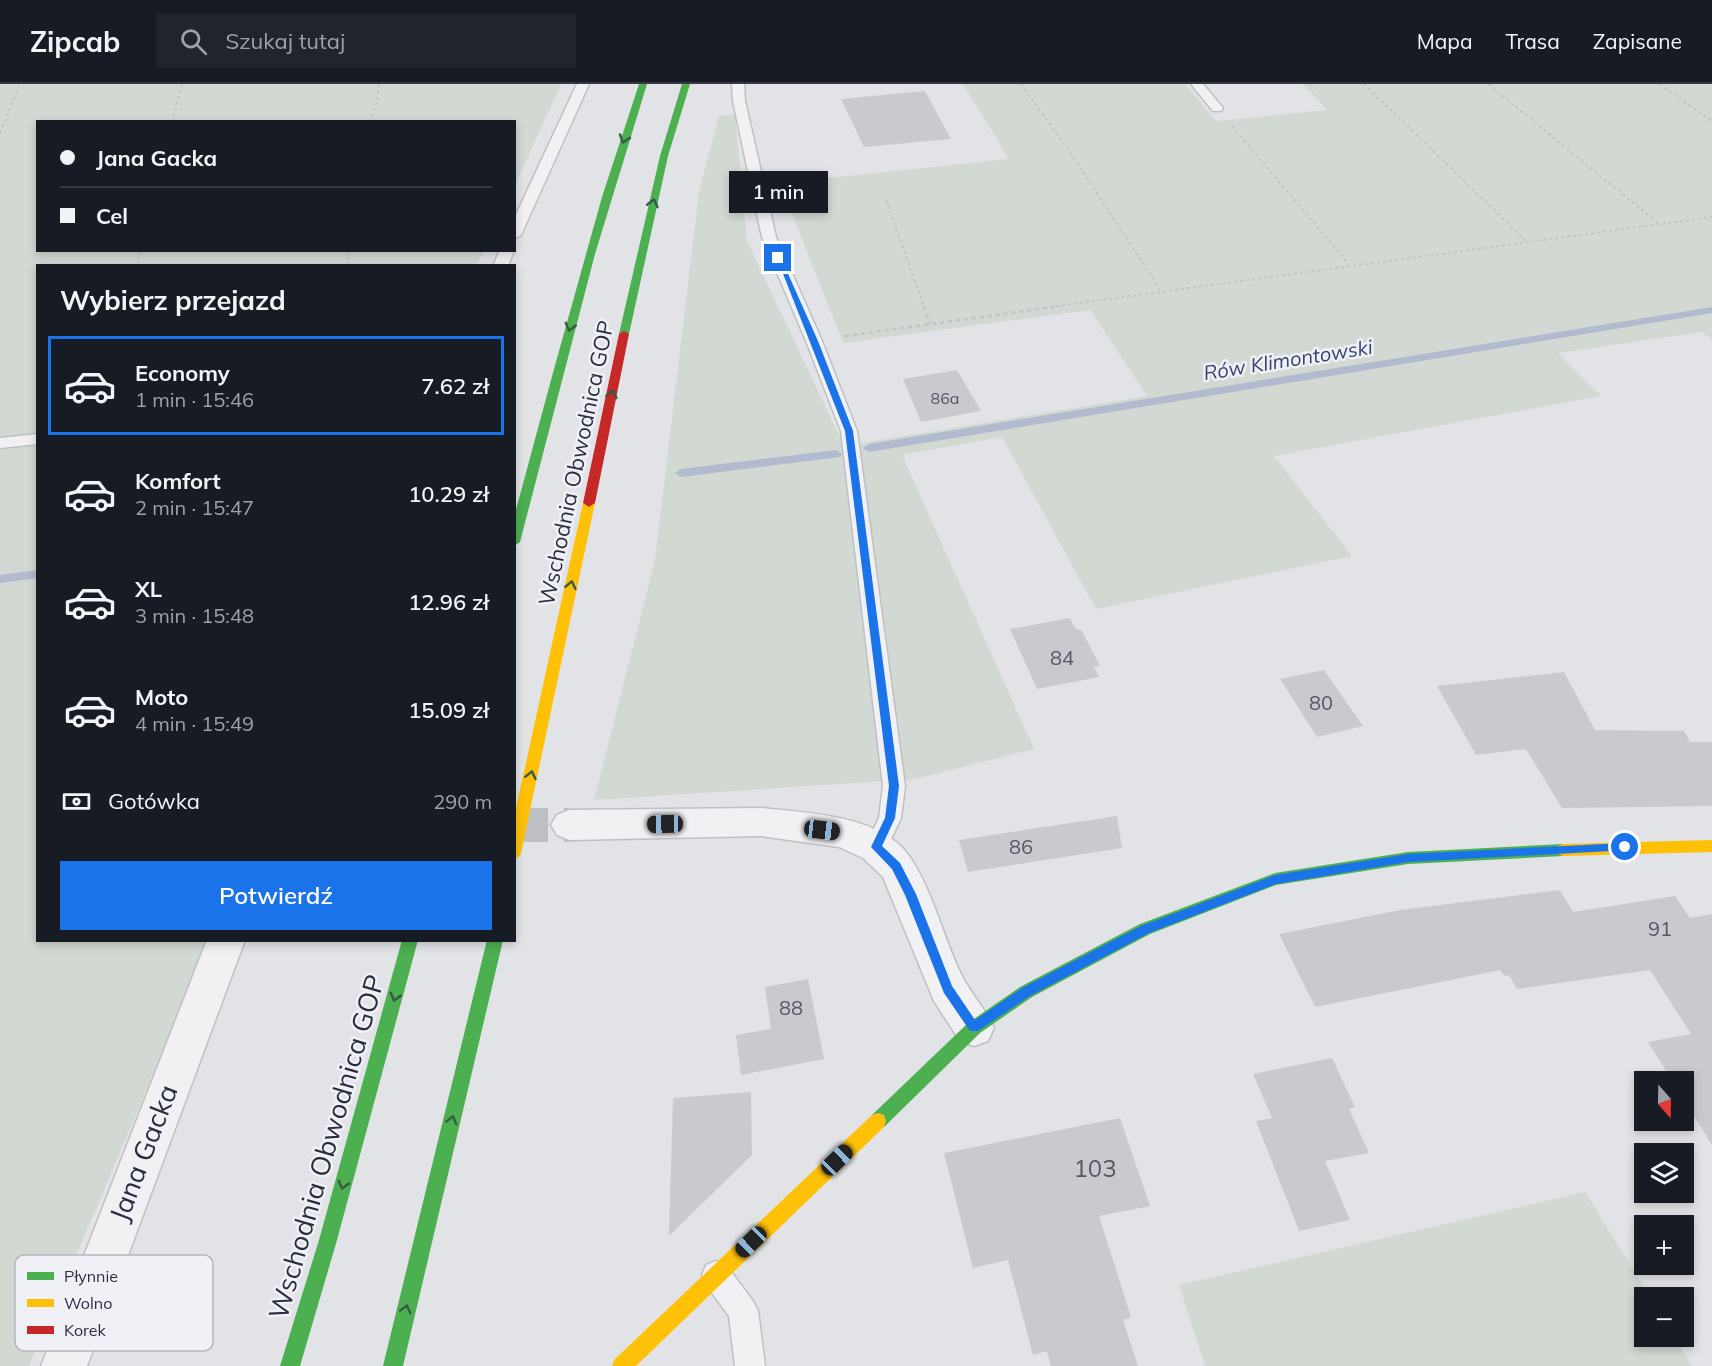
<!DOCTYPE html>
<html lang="pl">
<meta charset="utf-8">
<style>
:root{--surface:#171b24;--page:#20242c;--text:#f1f3f6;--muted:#9ea1a6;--line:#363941;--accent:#1a73e8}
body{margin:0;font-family:Mulish,sans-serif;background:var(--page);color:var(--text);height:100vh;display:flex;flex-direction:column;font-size:22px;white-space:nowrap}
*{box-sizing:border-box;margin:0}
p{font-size:20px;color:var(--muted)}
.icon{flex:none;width:33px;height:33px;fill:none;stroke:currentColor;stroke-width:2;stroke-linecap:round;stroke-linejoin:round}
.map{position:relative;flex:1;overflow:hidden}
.panel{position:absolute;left:36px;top:180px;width:480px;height:678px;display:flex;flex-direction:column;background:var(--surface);border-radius:0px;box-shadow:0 3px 9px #0003}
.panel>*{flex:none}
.banner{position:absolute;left:36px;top:36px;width:480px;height:132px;border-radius:0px;box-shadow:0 3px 9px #0003;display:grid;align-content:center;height:132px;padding:0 24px;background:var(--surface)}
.needle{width:39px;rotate:160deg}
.tools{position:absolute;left:1634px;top:987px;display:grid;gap:12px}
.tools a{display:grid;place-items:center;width:60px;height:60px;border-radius:0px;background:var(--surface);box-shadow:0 3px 9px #0003;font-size:30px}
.end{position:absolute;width:27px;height:27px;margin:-14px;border:8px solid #1a73e8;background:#fff;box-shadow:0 0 0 3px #fff}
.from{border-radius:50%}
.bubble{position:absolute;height:42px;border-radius:0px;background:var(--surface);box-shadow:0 3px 9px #0003;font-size:20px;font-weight:600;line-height:42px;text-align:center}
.car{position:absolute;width:18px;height:36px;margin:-18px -9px;border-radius:8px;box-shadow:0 0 4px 2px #0007;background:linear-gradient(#222 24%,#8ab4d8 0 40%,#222 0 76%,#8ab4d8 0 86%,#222 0)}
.banner b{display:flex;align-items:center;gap:21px;height:57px;font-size:22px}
.banner b+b{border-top:2px solid var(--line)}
.banner i{width:15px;height:15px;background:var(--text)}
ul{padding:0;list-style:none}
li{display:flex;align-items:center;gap:18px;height:99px;margin:0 12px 9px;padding:0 12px;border:3px solid transparent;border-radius:0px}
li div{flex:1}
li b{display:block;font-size:22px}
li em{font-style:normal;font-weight:600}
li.selected{border-color:var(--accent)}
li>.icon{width:54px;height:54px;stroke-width:1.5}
h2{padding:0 24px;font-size:27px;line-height:72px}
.pay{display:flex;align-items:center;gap:15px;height:66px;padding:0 24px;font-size:22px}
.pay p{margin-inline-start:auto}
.primary-button{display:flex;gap:12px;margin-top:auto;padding:12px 24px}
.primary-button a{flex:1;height:69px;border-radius:0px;background:var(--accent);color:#fff;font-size:24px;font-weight:600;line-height:69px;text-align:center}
header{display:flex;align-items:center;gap:36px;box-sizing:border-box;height:84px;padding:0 30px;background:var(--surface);border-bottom:2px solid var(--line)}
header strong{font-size:28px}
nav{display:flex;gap:33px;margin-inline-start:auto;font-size:21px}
.search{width:420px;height:54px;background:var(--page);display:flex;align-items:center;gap:15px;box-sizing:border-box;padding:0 21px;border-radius:0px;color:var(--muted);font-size:22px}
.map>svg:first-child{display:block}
</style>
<header>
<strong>Zipcab</strong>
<div class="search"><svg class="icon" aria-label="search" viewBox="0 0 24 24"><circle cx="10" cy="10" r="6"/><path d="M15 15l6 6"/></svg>Szukaj tutaj</div>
<nav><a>Mapa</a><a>Trasa</a><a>Zapisane</a></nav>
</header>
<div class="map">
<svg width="1712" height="1282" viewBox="0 0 1712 1282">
<rect width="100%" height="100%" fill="#e2e3e6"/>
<!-- green -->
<path fill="#d1d9d2" d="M0,0H561L515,101L514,38H38V166L484,167L477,182H38V856L210,857L29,1282H0Z
M963,0H1185L1216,37L1327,26L1303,0H1712V256L1702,248L1558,269L1601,312L1274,372L1352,472L1096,525L1002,353L902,371L1034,665L915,695L594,716L655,476L699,108L719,32L735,31L747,157L844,362L1147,312L1090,226L843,259L780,99L1009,75Z
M1585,1108L1650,1213L1644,1214V1252L1674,1253L1692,1282H1205L1179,1201Z"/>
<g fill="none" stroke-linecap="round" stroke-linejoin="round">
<!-- stream -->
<path fill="#b2bacf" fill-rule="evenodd" d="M1712,223V229L869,368L863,364L869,360Z
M836,366L842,370L840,373L681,393L675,389L681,385Z
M38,486V494L0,499V491Z"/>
</g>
<!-- building -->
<path fill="#c9cace" d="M925,7L951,55L864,63L841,15Z
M957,286L981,327L921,338L903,295Z
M1070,534L1075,544L1082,547L1100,582L1094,583L1099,593L1037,605L1010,545Z
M1324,586L1363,642L1317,653L1280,595Z
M1564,588L1595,646L1684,647L1690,658H1712V722L1562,724L1526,665L1476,671L1437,602Z
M1117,732L1122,764L968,788L959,756Z
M1560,806L1573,828L1675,812L1690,834L1712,830V1061L1683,1014V998H1673L1648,958L1691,950L1650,886L1517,905L1509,891L1504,892L1501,886L1315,923L1279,850L1400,826Z
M808,895L824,975L741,991L736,951L771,945L765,903Z
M1332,974L1355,1023L1349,1025L1369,1069L1325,1077L1350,1136L1299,1147L1256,1037L1272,1034L1253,990Z
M751,1008L752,1071L669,1152L673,1014Z
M1120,1034L1150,1122L1099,1132L1131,1233L1123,1236L1138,1282H1051L1047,1267L1033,1271L1008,1176L973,1184L944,1069Z"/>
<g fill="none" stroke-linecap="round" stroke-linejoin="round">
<!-- street-tunnel -->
<path stroke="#bdbfc4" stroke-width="34" stroke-dasharray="34 16" stroke-linecap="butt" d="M514,741H569"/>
<defs>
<path id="lane" d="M577,0H589L521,151L514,155V135Z
M732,0H744L745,17L776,153L822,257L857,347L905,702L901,734L884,770L876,773L868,770L865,763L879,734L883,702L841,347L806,257L762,153L733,17Z
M1191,0H1203L1223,24L1221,27H1213Z
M500,166H514L508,182H493Z
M38,350V360L0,364V354Z
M716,1177L726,1181L753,1217L758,1227L765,1282H735L729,1232L706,1201L702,1191L706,1181Z"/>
<path id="street" d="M761,724C806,729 881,731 909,772C934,808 943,855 963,894C972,911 986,926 994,944L988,957L974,962L960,957L934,917L883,793L863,774L839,763L761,752L569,756L557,751L551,741L557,731L569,726Z
M207,856H245L87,1282H41Z"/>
</defs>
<!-- lane casing -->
<use href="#lane" stroke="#bfc0c3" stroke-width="3"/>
<!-- street casing -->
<use href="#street" stroke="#bfc0c3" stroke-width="3"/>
<!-- path-far1 -->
<path stroke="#c4c4c9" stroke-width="2" stroke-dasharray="3 3" stroke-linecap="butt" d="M1021,0L1068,65L1161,207
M1364,0L1525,156
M1488,0L1659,140
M1659,0L1712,37
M172,38L182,0
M369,38L377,19L379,0
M1232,42L1349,180
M0,49L20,0
M886,116L924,223
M137,182L141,166
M347,182L348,166
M1050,223L1712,133"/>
<!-- path -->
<path stroke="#c4c4c9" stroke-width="3" stroke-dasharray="4 4" stroke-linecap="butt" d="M924,222L930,240
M845,252L1060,222"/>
<!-- lane -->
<use href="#lane" fill="#f1f1f4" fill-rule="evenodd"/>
<!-- street -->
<use href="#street" fill="#f1f1f4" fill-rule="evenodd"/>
<!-- fast -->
<path fill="#4caf50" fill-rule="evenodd" d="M639,0H647L595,170L520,458L514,462V433L554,285L602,113Z
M682,0H690L668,72L629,250L624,253L619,250L660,72Z
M1563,760L1568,762L1570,766L1568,770L1563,772L1408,780L1276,801L1150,850L1032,913L980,949L884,1043L878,1045L872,1043L870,1037L872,1031L968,939L1020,903L1140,840L1275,789L1408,768Z
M402,856H418L337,1156L300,1282H280L319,1156Z
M487,856H503L403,1282H383Z"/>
<!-- slow -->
<path fill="#ffc107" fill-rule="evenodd" d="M589,415L595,419L521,769L519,773L514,775V733L583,419Z
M1712,756V768L1563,772L1558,770L1556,766L1558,762L1563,760Z
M878,1029L884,1031L886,1037L884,1043L636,1282H612L615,1275L872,1031Z"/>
<!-- jam -->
<path fill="#c62828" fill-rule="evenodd" d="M624,247L629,250L595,419L589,423L583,419L619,250Z"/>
</g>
<!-- one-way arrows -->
<defs><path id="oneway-chevron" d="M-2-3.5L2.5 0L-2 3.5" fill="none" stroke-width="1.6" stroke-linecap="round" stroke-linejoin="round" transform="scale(1.5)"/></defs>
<g stroke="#365a44">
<use href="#oneway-chevron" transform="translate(624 55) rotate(109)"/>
<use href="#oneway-chevron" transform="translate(653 119) rotate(-77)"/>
<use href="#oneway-chevron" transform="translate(570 243) rotate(105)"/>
<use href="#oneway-chevron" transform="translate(612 310) rotate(-78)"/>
<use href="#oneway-chevron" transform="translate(571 501) rotate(-78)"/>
<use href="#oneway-chevron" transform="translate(531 691) rotate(-78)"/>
<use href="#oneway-chevron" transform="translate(395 913) rotate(105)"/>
<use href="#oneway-chevron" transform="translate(452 1036) rotate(-76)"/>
<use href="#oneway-chevron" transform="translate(343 1101) rotate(105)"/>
<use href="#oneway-chevron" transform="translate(406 1225) rotate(-76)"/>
</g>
<!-- route -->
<path fill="#1a73e8" d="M776,172L781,174L818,257L853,347L899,702L895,734L882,762L900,779L916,810L952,902L975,936L1022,904L1141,842L1275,791L1408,770L1625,759L1631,763L1629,766L1408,778L1276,800L1149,849L1030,912L978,947H970L944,909L905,811L892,785L871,763L885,734L889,702L845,347Z"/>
<g text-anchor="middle" stroke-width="5" stroke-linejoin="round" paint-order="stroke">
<!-- far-number labels -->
<g font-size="16" fill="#545664">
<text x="945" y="320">86a</text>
</g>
<!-- far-water labels -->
<g font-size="20" font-style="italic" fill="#37446f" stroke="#eff1f6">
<text transform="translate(1288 276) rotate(-9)" y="7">Rów Klimontowski</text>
</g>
<!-- number labels -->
<g font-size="20" fill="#545664">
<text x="1062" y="581">84</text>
<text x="1321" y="626">80</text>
<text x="1021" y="770">86</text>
<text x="1660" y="852">91</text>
<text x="791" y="931">88</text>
</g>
<!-- street labels -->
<g font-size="22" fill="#2a2d3e" stroke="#eff1f6">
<text transform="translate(576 379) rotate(-78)" y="8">Wschodnia Obwodnica GOP</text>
</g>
<!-- near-number labels -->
<g font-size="24" fill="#545664">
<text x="1095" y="1093">103</text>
</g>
<!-- near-street labels -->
<g font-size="27" fill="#2a2d3e" stroke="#eff1f6">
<text transform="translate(327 1063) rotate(-74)" y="9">Wschodnia Obwodnica GOP</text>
<text transform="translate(144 1069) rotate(-69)" y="9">Jana Gacka</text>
</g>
</g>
<!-- legend -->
<rect x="15" y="1171" width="198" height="96" rx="9" fill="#eff1f6" stroke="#b4b6bf" stroke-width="1.5"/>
<rect x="27" y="1188" width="27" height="8" fill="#4caf50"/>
<rect x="27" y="1215" width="27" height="8" fill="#ffc107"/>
<rect x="27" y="1242" width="27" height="8" fill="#c62828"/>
<g font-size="16" fill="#2a2d3e">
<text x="64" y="1198">Płynnie</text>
<text x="64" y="1225">Wolno</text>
<text x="64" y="1252">Korek</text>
</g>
</svg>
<div class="tools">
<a><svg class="needle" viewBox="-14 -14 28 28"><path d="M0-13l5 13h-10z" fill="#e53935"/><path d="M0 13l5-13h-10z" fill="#9ea1a6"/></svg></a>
<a><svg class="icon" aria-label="layers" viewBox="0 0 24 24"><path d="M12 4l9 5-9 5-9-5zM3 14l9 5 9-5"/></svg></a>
<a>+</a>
<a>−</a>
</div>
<i class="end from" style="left:1625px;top:763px"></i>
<i class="end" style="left:778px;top:174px"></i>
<div class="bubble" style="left:729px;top:87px;width:99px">1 min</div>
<i class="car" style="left:665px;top:740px;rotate:269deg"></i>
<i class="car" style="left:822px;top:746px;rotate:97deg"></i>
<i class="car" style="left:837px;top:1076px;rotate:46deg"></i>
<i class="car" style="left:751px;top:1158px;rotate:226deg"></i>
<div class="banner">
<b><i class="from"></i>Jana Gacka</b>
<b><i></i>Cel</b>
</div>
<section class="panel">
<h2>Wybierz przejazd</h2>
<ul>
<li class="selected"><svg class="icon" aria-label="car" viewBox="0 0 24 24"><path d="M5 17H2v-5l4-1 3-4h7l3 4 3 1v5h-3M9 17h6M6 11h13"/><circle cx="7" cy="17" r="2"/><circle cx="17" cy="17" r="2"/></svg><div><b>Economy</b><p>1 min · 15:46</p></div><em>7.62 zł</em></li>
<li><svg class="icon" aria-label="car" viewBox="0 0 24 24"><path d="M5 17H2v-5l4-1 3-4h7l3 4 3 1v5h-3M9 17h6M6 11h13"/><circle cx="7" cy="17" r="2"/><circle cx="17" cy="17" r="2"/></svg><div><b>Komfort</b><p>2 min · 15:47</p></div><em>10.29 zł</em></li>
<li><svg class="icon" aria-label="car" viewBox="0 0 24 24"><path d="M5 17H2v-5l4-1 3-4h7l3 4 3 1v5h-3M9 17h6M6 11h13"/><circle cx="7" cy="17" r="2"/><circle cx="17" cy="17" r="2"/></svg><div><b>XL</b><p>3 min · 15:48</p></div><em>12.96 zł</em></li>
<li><svg class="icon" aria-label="car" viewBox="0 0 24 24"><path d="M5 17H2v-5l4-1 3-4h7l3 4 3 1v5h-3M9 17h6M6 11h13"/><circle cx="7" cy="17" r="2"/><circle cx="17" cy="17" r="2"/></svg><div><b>Moto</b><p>4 min · 15:49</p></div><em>15.09 zł</em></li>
</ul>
<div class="pay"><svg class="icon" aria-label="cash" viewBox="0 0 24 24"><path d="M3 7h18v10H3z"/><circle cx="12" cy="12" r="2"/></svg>Gotówka<p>290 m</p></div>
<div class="primary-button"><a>Potwierdź</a></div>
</section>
</div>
